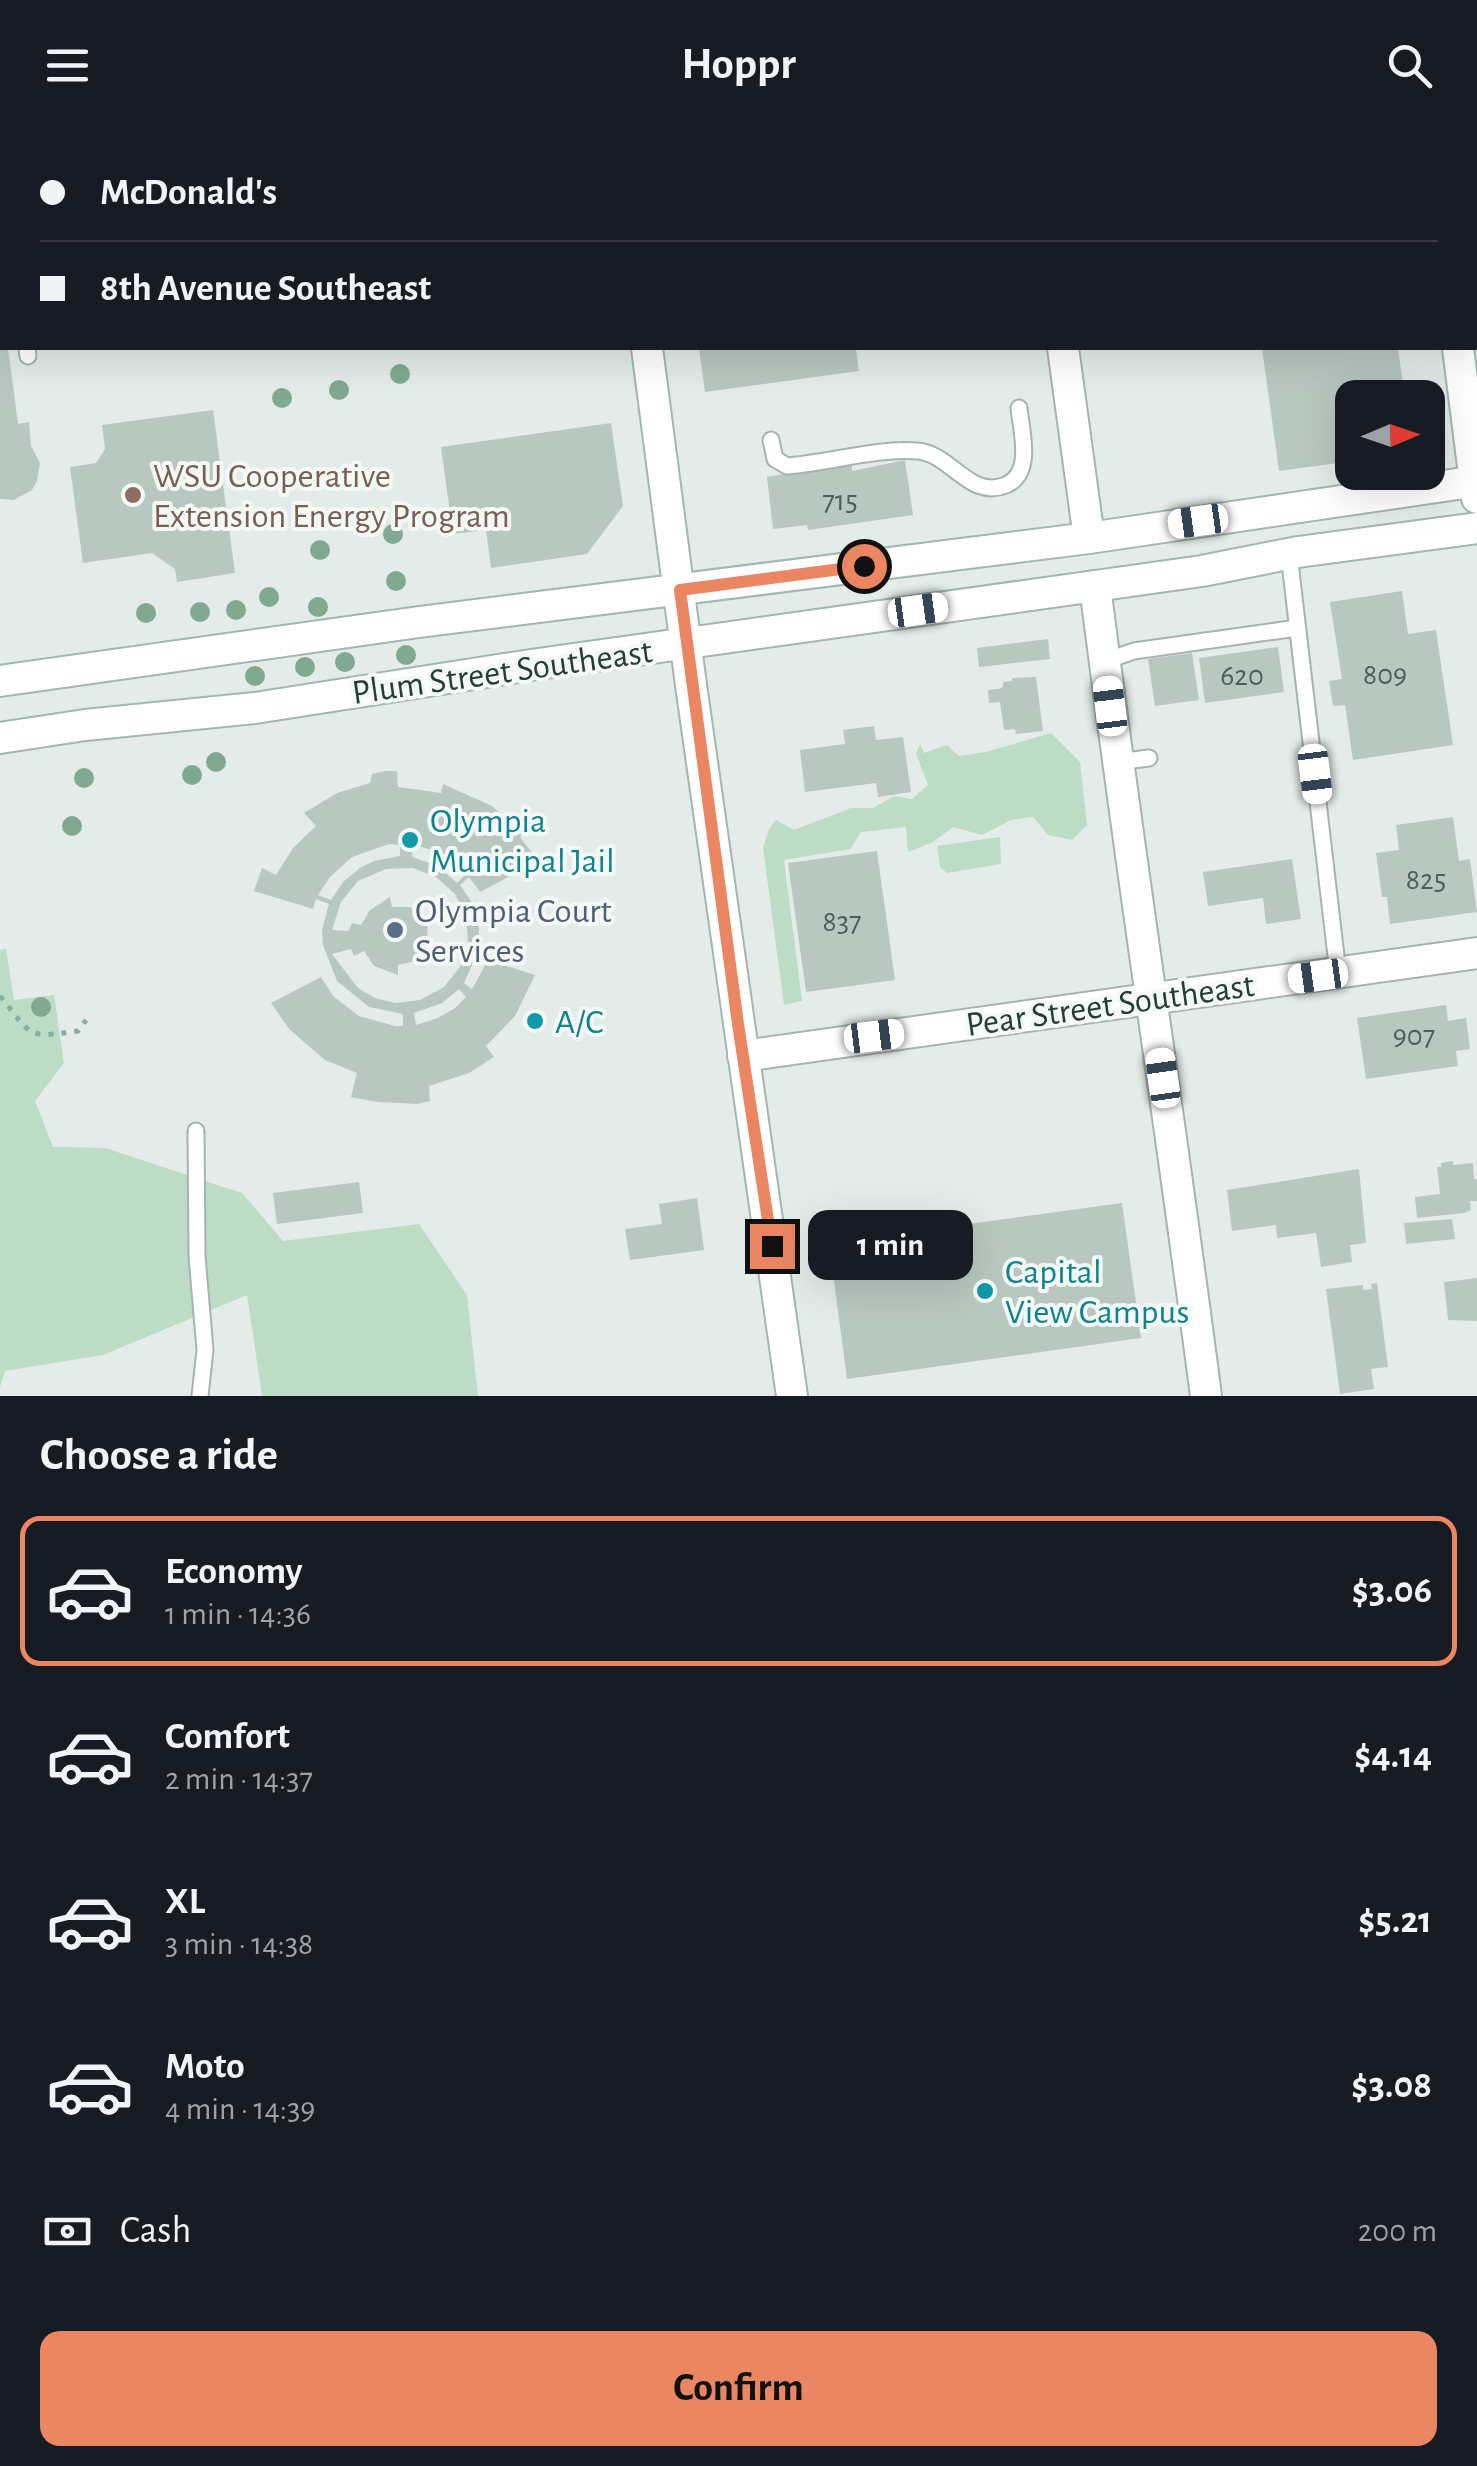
<!DOCTYPE html>
<meta charset="utf-8">
<style>
:root{--surface:#171b24;--page:#20242c;--text:#f1f3f6;--muted:#9ea1a6;--line:#363941;--accent:#eb8662}
body{margin:0;font-family:"Alegreya Sans",sans-serif;background:var(--page);color:var(--text);height:100vh;display:flex;flex-direction:column;font-size:38px;white-space:nowrap}
*{box-sizing:border-box;margin:0}
p{font-size:32px;color:var(--muted)}
.icon{flex:none;width:55px;height:55px;fill:none;stroke:currentColor;stroke-width:2;stroke-linecap:round;stroke-linejoin:round}
.map{position:relative;height:1266px;overflow:hidden}
.details{display:flex;flex-direction:column;background:var(--surface);flex:1}
.details>*{flex:none}
.banner{position:absolute;left:0px;top:0px;width:1478px;height:220px;box-shadow:0 10px 40px #0002;display:grid;align-content:center;height:220px;padding:0 40px;background:var(--surface)}
.needle{width:65px;rotate:88deg}
.tools{position:absolute;left:1335px;top:250px;display:grid;gap:20px}
.tools a{display:grid;place-items:center;width:110px;height:110px;border-radius:20px;background:var(--surface);box-shadow:0 10px 40px #0002;font-size:50px}
.end{position:absolute;width:45px;height:45px;margin:-22px;border:12px solid #eb8662;background:#111;box-shadow:0 0 0 5px #111}
.from{border-radius:50%}
.bubble{position:absolute;height:70px;border-radius:20px;background:var(--surface);box-shadow:0 10px 40px #0002;font-size:32px;font-weight:600;line-height:70px;text-align:center}
.car{position:absolute;width:30px;height:60px;margin:-30px -15px;border-radius:12px;box-shadow:0 0 8px 2px #0007;background:linear-gradient(#fff 24%,#345 0 40%,#fff 0 76%,#345 0 86%,#fff 0)}
.banner b{display:flex;align-items:center;gap:35px;height:95px;font-size:38px}
.banner b+b{border-top:2px solid var(--line)}
.banner i{width:25px;height:25px;background:var(--text)}
ul{padding:0;list-style:none}
li{display:flex;align-items:center;gap:30px;height:150px;margin:0 20px 15px;padding:0 20px;border:5px solid transparent;border-radius:20px}
li div{flex:1}
li b{display:block;font-size:38px}
li em{font-style:normal;font-weight:600}
li.on{border-color:var(--accent)}
li>.icon{width:90px;height:90px;stroke-width:1.5}
h2{padding:0 40px;font-size:45px;line-height:120px}
.pay{display:flex;align-items:center;gap:25px;height:110px;padding:0 40px;font-size:38px}
.pay p{margin-inline-start:auto}
.cta{display:flex;gap:20px;margin-top:auto;padding:20px 40px}
.cta a{flex:1;height:115px;border-radius:20px;background:var(--accent);color:#111;font-size:40px;font-weight:600;line-height:115px;text-align:center}
header{display:flex;justify-content:space-between;align-items:center;height:130px;padding:0 40px;background:var(--surface);font-size:45px;font-weight:600}
.map>svg:first-child{display:block}
</style>
<header><svg class="icon" aria-label="menu" viewBox="0 0 24 24"><path d="M4 6h16M4 12h16M4 18h16"/></svg>Hoppr<svg class="icon" aria-label="search" viewBox="0 0 24 24"><circle cx="10" cy="10" r="6"/><path d="M15 15l6 6"/></svg></header>
<div class="map">
<svg width="1477" height="1266" viewBox="0 0 1477 1266">
<rect width="100%" height="100%" fill="#e3ece8"/>
<!-- green -->
<path fill="#bddcc6" d="M1051,603L1080,632L1087,695L1072,710L1048,705L1033,687L1011,690L982,705L953,697L933,712L908,722L906,697L861,702L850,719L784,730L802,871L784,875L763,718L769,699L776,690L794,700L851,678H873L894,666L912,669L928,655L916,624L920,614L924,623L947,615L959,626L986,622Z
M1000,707L1001,734L947,743L940,737L937,716Z
M6,819L14,870L54,865L64,933L35,971L53,1017L105,1018L242,1063L283,1111L419,1094L467,1165L478,1266H262L247,1165L103,1225L5,1241L0,1257V820Z"/>
<!-- building -->
<path fill="#b9c7c1" fill-rule="evenodd" d="M0,218H8L18,294L29,292L31,316L40,333L37,351L32,360L14,370L0,369Z
M699,218H856L859,241L705,262Z
M1262,218H1398L1405,268H1352V331L1279,341Z
M213,280L235,443L177,452L175,439L152,423L83,433L70,337L96,333L105,319L102,295Z
M611,293L623,376L587,424L491,438L486,400L453,404L441,317Z
M905,330L913,385L808,400L807,395L773,399L767,347L852,332V341Z
M1402,461L1408,504L1436,500L1453,615L1353,630L1345,575L1333,576L1329,551L1342,549L1330,472Z
M1048,509L1050,529L979,537L977,518Z
M1278,517L1284,562L1205,573L1199,528Z
M1192,523L1199,570L1155,576L1148,529Z
M1036,547L1043,601L1016,604L1015,599L1004,600L1000,572L989,573L988,560L998,559L1003,557V552L1012,551V548Z
M874,596L876,610L903,607L911,662L878,667L876,653L805,662L800,620L845,614L843,600Z
M385,641H397L398,657L441,663L443,654L492,676L517,699L522,705L520,707L538,731L480,762L469,747L460,755L471,771L479,798L478,821L464,853L472,859L488,830L535,845L515,886L486,916L494,927L469,943L429,956L430,971L417,974L378,972L351,967L357,943L325,930L290,900L271,873L321,847L334,867L359,886L395,896H403V884L369,877L337,851L323,815L322,800L329,774L316,769L313,779L254,761L262,738L276,745L293,718L316,696L304,683L337,663L370,653L372,644ZM389,714L400,715V726L374,731L360,738L343,752L331,770L318,765L330,747L352,727ZM413,715L436,721L466,744L457,753L438,736L412,727ZM413,738L436,747L455,764L466,787L468,813L460,837L444,857L420,870L395,873L375,868L358,858L332,824L351,819L354,826L364,821L374,836L398,845V835L416,831L428,816L427,789L410,777H392L390,767L370,780L361,795L352,793L349,801L332,800L341,772L358,751L386,739ZM459,859L466,867L455,878L438,888L416,895L414,883L442,873Z
M1453,687L1459,731L1470,729L1477,782L1390,794L1387,767H1382L1376,723L1399,720L1396,695Z
M877,721L895,850L806,862L788,733Z
M1292,729L1301,789L1266,794L1263,768L1208,776L1203,742Z
M1446,875L1448,891L1466,888L1470,919L1456,921L1458,936L1366,949L1357,888Z
M1453,1031V1035L1473,1033L1474,1049H1477V1071H1470L1471,1080L1464,1083L1417,1088L1415,1067L1440,1064L1437,1037H1441V1033Z
M1359,1039L1366,1113L1350,1115L1352,1132L1321,1137L1316,1103L1277,1108L1276,1095L1232,1101L1227,1060Z
M359,1052L363,1083L277,1094L273,1063Z
M697,1068L704,1120L630,1130L625,1099L662,1094L659,1074Z
M1122,1073L1141,1208L847,1249L829,1113Z
M1452,1089L1455,1109L1406,1114L1404,1093Z
M1477,1148V1191L1448,1190L1444,1152Z
M1377,1153L1388,1237L1371,1239L1374,1259L1340,1264L1326,1159L1363,1155V1160L1372,1159L1371,1154Z"/>
<g fill="none" stroke-linecap="round" stroke-linejoin="round">
<defs>
<path id="lane" d="M745,0V2
M866,0L867,2
M27,218L28,226
M771,310L775,329L787,336C829,333 875,318 917,321C951,323 969,370 1006,355C1034,343 1021,300 1019,278
M1289,424L1338,843
M1105,531L1134,521L1297,498
M1117,632L1149,628
M196,1001L197,1126L205,1220L200,1266"/>
<path id="street" d="M1033,0V2
M1063,218L1089,408
M1095,456C1129,726 1171,996 1206,1266
M743,926L1477,823"/>
<path id="secondary" d="M618,0V2
M1429,0L1430,2
M647,218L691,555L792,1266
M1458,218L1477,368
M0,551L419,492L1089,408L1477,351
M0,608L85,595L255,578L531,535L1202,441L1298,422L1477,398"/>
</defs>
<!-- lane casing -->
<use href="#lane" stroke="#a6b4af" stroke-width="19"/>
<!-- street casing -->
<use href="#street" stroke="#a6b4af" stroke-width="34"/>
<!-- secondary casing -->
<use href="#secondary" stroke="#a2b7b0" stroke-width="34"/>
<!-- path -->
<path stroke="#85aea2" stroke-width="5" stroke-dasharray="5 8" stroke-linecap="butt" d="M0,866C32,905 25,909 78,901L86,890"/>
<!-- lane -->
<use href="#lane" stroke="#fff" stroke-width="15"/>
<!-- street -->
<use href="#street" stroke="#fff" stroke-width="30"/>
<!-- secondary -->
<use href="#secondary" stroke="#fff" stroke-width="30"/>
</g>
<!-- trees -->
<g fill="#81a991">
<circle cx="400" cy="244" r="10"/>
<circle cx="339" cy="260" r="10"/>
<circle cx="282" cy="268" r="10"/>
<circle cx="393" cy="404" r="10"/>
<circle cx="320" cy="420" r="10"/>
<circle cx="396" cy="451" r="10"/>
<circle cx="269" cy="467" r="10"/>
<circle cx="318" cy="477" r="10"/>
<circle cx="236" cy="480" r="10"/>
<circle cx="200" cy="482" r="10"/>
<circle cx="146" cy="483" r="10"/>
<circle cx="406" cy="525" r="10"/>
<circle cx="345" cy="532" r="10"/>
<circle cx="305" cy="537" r="10"/>
<circle cx="255" cy="546" r="10"/>
<circle cx="216" cy="632" r="10"/>
<circle cx="192" cy="645" r="10"/>
<circle cx="84" cy="648" r="10"/>
<circle cx="72" cy="696" r="10"/>
<circle cx="41" cy="877" r="10"/>
</g>
<g fill="none" stroke-linecap="round" stroke-linejoin="round">
<!-- route -->
<path stroke="#eb8662" stroke-width="12" d="M772,1116L738,894L680,460L864,436"/>
</g>
<!-- markers -->
<circle fill="#8d6e63" stroke="#f4f9f6" stroke-width="4" cx="133" cy="365" r="10"/>
<g fill="#0f9aa8" stroke="#f4f9f6" stroke-width="4">
<circle cx="410" cy="710" r="10"/>
<circle cx="535" cy="891" r="10"/>
<circle cx="985" cy="1161" r="10"/>
</g>
<circle fill="#5c6f8a" stroke="#f4f9f6" stroke-width="4" cx="395" cy="800" r="10"/>
<g text-anchor="middle" stroke-width="8" stroke-linejoin="round" paint-order="stroke">
<!-- number labels -->
<g font-size="30" fill="#496059">
<text x="840" y="380">715</text>
<text x="1385" y="554">809</text>
<text x="1242" y="555">620</text>
<text x="1426" y="759">825</text>
<text x="842" y="801">837</text>
<text x="1414" y="915">907</text>
</g>
<!-- education labels -->
<g font-size="35" fill="#785e54" stroke="#f4f9f6" text-anchor="start">
<text x="153" y="357">WSU Cooperative<tspan x="153" dy="40">Extension Energy Program</tspan></text>
</g>
<!-- street labels -->
<g font-size="35" fill="#243d36" stroke="#f4f9f6">
<text transform="translate(502 541) rotate(-8)" y="12">Plum Street Southeast</text>
<text transform="translate(1110 874) rotate(-8)" y="12">Pear Street Southeast</text>
</g>
<!-- culture labels -->
<g font-size="35" fill="#0d838f" stroke="#f4f9f6" text-anchor="start">
<text x="430" y="702">Olympia<tspan x="430" dy="40">Municipal Jail</tspan></text>
<text x="555" y="903">A/C</text>
<text x="1005" y="1153">Capital<tspan x="1005" dy="40">View Campus</tspan></text>
</g>
<!-- service labels -->
<g font-size="35" fill="#4e5e75" stroke="#f4f9f6" text-anchor="start">
<text x="415" y="792">Olympia Court<tspan x="415" dy="40">Services</tspan></text>
</g>
</g>
</svg>
<div class="tools">
<a><svg class="needle" viewBox="-14 -14 28 28"><path d="M0-13l5 13h-10z" fill="#e53935"/><path d="M0 13l5-13h-10z" fill="#9ea1a6"/></svg></a>
</div>
<i class="end from" style="left:864px;top:436px"></i>
<i class="end" style="left:772px;top:1116px"></i>
<div class="bubble" style="left:808px;top:1080px;width:165px">1 min</div>
<i class="car" style="left:1198px;top:391px;rotate:262deg"></i>
<i class="car" style="left:918px;top:480px;rotate:82deg"></i>
<i class="car" style="left:1110px;top:576px;rotate:353deg"></i>
<i class="car" style="left:1315px;top:644px;rotate:173deg"></i>
<i class="car" style="left:1318px;top:846px;rotate:262deg"></i>
<i class="car" style="left:874px;top:906px;rotate:83deg"></i>
<i class="car" style="left:1163px;top:948px;rotate:352deg"></i>
<div class="banner">
<b><i class="from"></i>McDonald's</b>
<b><i></i>8th Avenue Southeast</b>
</div>
</div>
<section class="details">
<h2>Choose a ride</h2>
<ul>
<li class="on"><svg class="icon" aria-label="car" viewBox="0 0 24 24"><path d="M5 17H2v-5l4-1 3-4h7l3 4 3 1v5h-3M9 17h6M6 11h13"/><circle cx="7" cy="17" r="2"/><circle cx="17" cy="17" r="2"/></svg><div><b>Economy</b><p>1 min · 14:36</p></div><em>$3.06</em></li>
<li><svg class="icon" aria-label="car" viewBox="0 0 24 24"><path d="M5 17H2v-5l4-1 3-4h7l3 4 3 1v5h-3M9 17h6M6 11h13"/><circle cx="7" cy="17" r="2"/><circle cx="17" cy="17" r="2"/></svg><div><b>Comfort</b><p>2 min · 14:37</p></div><em>$4.14</em></li>
<li><svg class="icon" aria-label="car" viewBox="0 0 24 24"><path d="M5 17H2v-5l4-1 3-4h7l3 4 3 1v5h-3M9 17h6M6 11h13"/><circle cx="7" cy="17" r="2"/><circle cx="17" cy="17" r="2"/></svg><div><b>XL</b><p>3 min · 14:38</p></div><em>$5.21</em></li>
<li><svg class="icon" aria-label="car" viewBox="0 0 24 24"><path d="M5 17H2v-5l4-1 3-4h7l3 4 3 1v5h-3M9 17h6M6 11h13"/><circle cx="7" cy="17" r="2"/><circle cx="17" cy="17" r="2"/></svg><div><b>Moto</b><p>4 min · 14:39</p></div><em>$3.08</em></li>
</ul>
<div class="pay"><svg class="icon" aria-label="cash" viewBox="0 0 24 24"><path d="M3 7h18v10H3z"/><circle cx="12" cy="12" r="2"/></svg>Cash<p>200 m</p></div>
<div class="cta"><a>Confirm</a></div>
</section>
